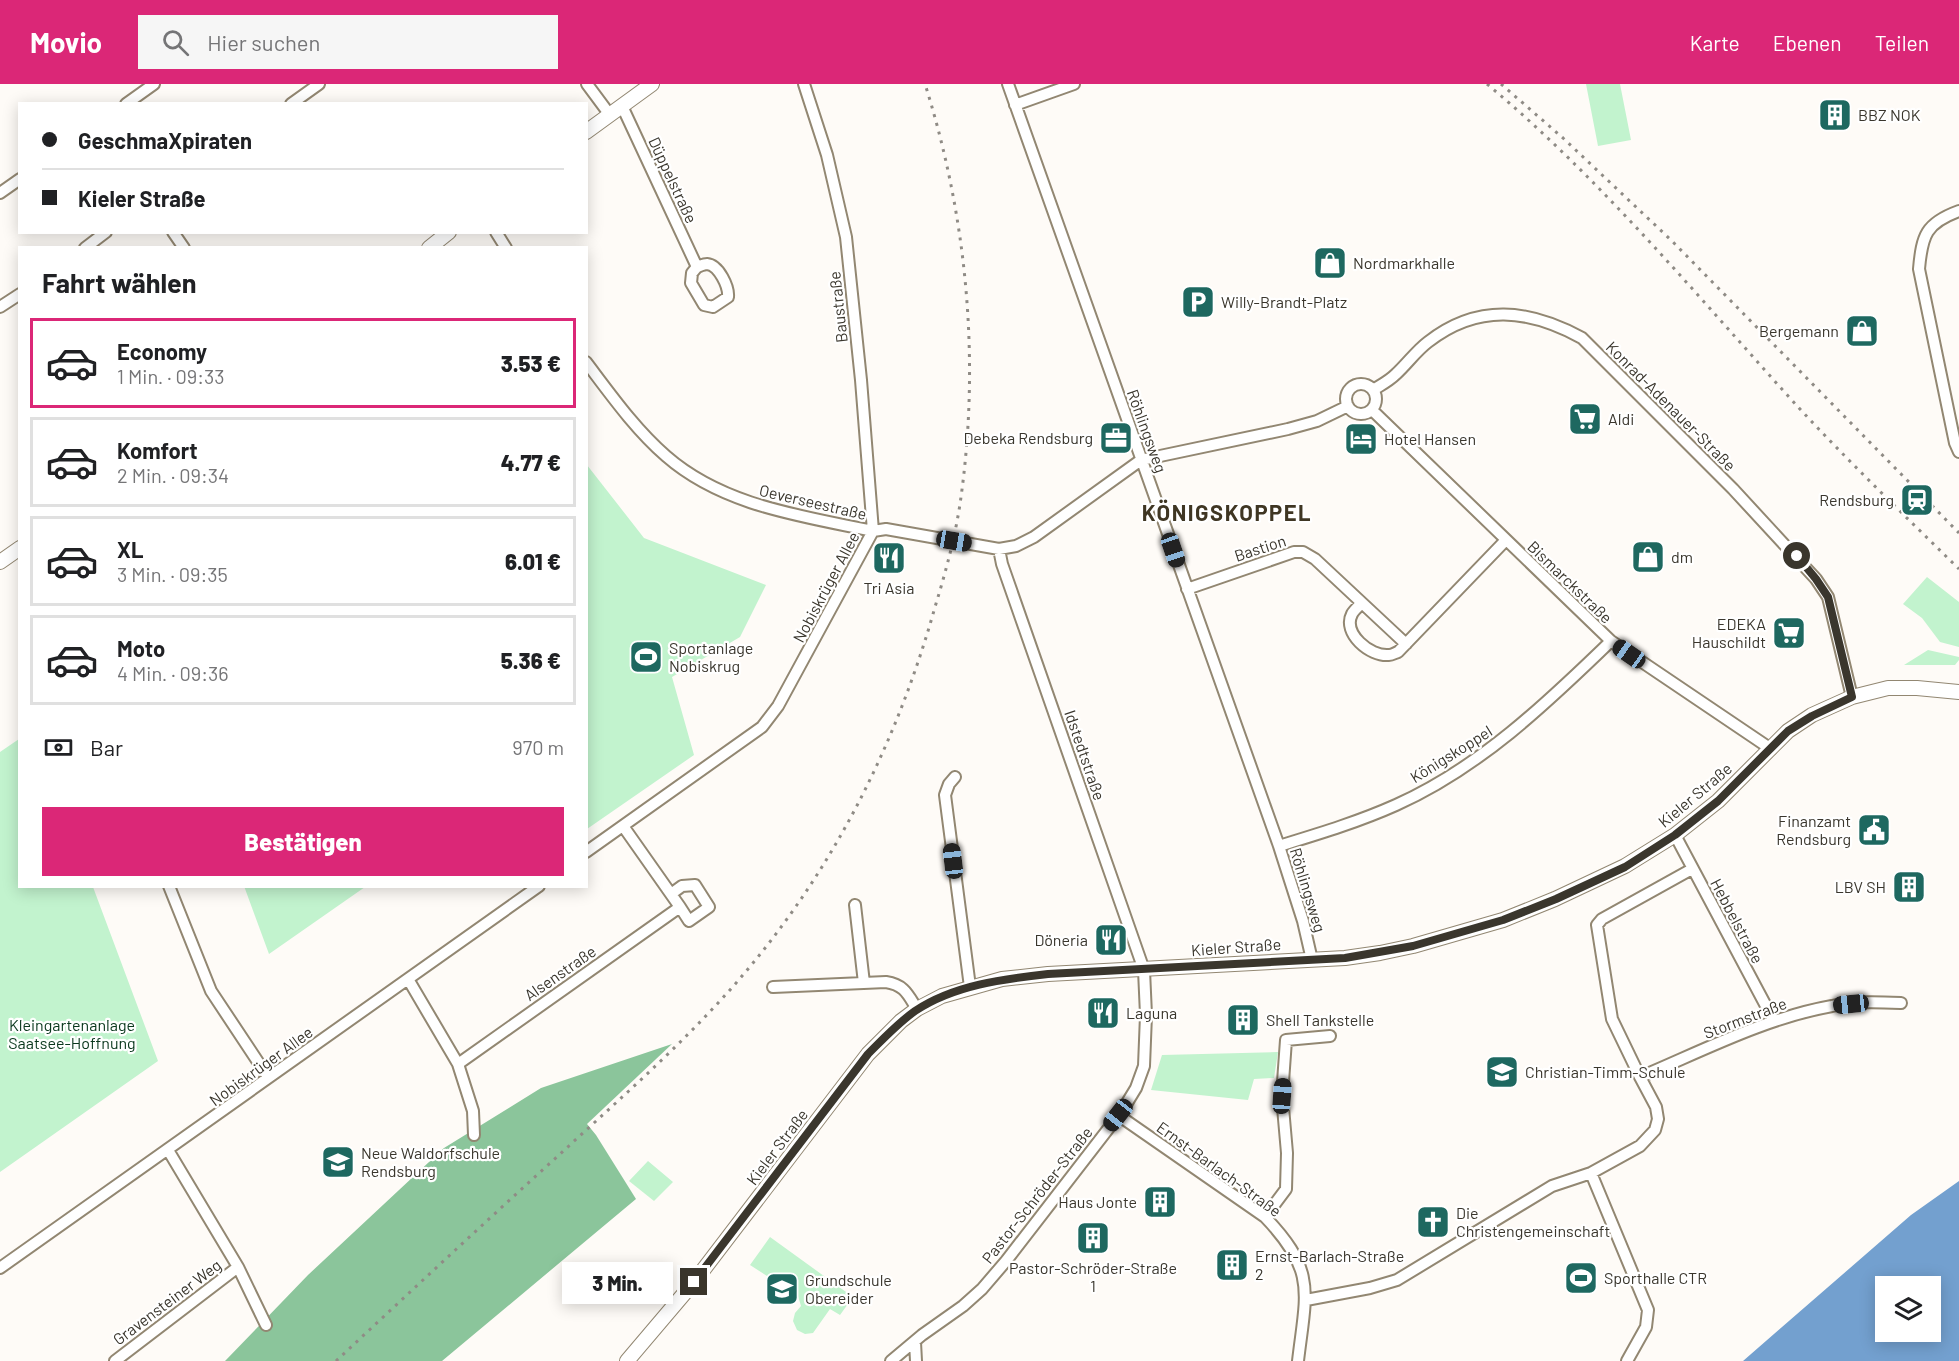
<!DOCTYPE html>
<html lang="de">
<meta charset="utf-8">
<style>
:root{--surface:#fff;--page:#f6f6f6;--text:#202124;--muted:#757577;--line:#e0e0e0;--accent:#db2777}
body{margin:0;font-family:Barlow,sans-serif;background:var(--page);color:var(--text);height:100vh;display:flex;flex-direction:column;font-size:22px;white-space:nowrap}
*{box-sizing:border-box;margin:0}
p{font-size:20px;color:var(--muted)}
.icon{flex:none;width:33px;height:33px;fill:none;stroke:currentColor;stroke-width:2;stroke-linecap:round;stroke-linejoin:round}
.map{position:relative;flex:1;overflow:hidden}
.side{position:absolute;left:18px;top:162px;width:570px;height:642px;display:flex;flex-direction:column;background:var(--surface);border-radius:0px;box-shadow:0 3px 15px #0003}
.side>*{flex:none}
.hud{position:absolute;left:18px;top:18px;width:570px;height:132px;border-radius:0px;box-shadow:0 3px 15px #0003;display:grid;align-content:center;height:132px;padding:0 24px;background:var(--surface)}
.controls{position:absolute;left:1875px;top:1192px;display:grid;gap:12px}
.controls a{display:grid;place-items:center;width:66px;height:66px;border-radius:0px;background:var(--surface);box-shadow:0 3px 15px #0003;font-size:30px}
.end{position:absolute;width:27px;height:27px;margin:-14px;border:8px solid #3a362d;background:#fff;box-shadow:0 0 0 3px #fff}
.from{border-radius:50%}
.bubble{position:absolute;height:42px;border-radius:0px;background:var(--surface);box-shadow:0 3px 15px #0003;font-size:20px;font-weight:800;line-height:42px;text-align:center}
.car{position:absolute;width:18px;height:36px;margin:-18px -9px;border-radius:8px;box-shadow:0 0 4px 2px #0007;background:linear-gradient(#222 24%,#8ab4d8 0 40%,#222 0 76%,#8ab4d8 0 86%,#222 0)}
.hud b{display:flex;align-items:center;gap:21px;height:57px;font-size:22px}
.hud b+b{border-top:2px solid var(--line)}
.hud i{width:15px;height:15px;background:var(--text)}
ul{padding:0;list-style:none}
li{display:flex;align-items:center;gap:18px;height:90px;margin:0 12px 9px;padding:0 12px;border:3px solid var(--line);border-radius:0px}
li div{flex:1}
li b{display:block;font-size:22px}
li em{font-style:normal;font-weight:800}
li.current{border-color:var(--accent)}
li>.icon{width:54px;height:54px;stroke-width:1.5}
h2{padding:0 24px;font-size:27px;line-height:72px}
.pay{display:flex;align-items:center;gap:15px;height:66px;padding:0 24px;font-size:22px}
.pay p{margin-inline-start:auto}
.primary-button{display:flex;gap:12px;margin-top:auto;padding:12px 24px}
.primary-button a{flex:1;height:69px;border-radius:0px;background:var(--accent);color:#fff;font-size:24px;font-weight:800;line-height:69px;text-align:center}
header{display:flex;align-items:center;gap:36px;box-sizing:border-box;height:84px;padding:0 30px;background:var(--accent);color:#fff}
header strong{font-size:28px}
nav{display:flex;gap:33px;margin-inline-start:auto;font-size:21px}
.search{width:420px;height:54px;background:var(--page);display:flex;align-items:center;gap:15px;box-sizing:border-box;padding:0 21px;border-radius:0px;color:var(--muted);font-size:22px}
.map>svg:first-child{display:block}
</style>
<header>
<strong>Movio</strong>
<div class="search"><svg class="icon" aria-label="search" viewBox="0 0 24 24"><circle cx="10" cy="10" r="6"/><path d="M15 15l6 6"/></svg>Hier suchen</div>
<nav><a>Karte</a><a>Ebenen</a><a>Teilen</a></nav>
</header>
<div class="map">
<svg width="1959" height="1277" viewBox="0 0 1959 1277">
<rect width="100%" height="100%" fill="#fefbf7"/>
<!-- green -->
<path fill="#c2f3ce" d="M1586,0H1620L1631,56L1598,62Z
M587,381L644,454L766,501L740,553L672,593L694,671L587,745Z
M1927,493L1959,518V563L1940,558L1922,534L1903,520Z
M1928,566L1959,573V576L1955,581H1904Z
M19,655L20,802L93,803L158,977L0,1088V668Z
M244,802H365V803L269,870Z
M1278,968L1274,994L1254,995L1248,1016L1151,1006L1162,971Z
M648,1077L673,1098L654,1117L629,1097Z
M770,1153L853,1213L840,1231L830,1225L813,1249L805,1250L797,1246L793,1237L795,1229L801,1222L798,1212L750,1181Z"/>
<!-- forest -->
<path fill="#8bc59b" d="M672,960L587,1040L596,1051L636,1115L442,1277H225L308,1191L444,1064L541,1004Z"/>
<!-- water -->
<path fill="#73a0cf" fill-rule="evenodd" d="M1959,1097V1277H1743L1911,1131ZM1886,1203H1930V1248H1886Z"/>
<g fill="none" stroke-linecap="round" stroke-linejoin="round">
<defs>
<path id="street" d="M587,0L610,31
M804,0L827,71L846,153L861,296L873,447
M1008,0L1279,762L1303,837L1312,876
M126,20L154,0
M291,20L319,0
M1015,21L1074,0
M622,22L697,183L692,189L691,199L704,221L713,223L728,213C729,203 719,181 707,180C704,180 700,182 697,183
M0,109L20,95
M1959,127C1926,139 1922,151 1919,185L1955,359L1959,368
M173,148L184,164
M496,148L506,164
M85,164L106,148
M0,223L20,210
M586,278C611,311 635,345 666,372C723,422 802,432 873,447L886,445L999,465L1016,462L1034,453L1141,376L1288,345L1317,337L1348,322
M1346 315a15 15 0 1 1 30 0a15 15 0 1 1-30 0Z
M1373,306C1381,301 1389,297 1396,290C1407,280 1416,267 1428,258C1478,219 1529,225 1582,254L1733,405L1816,495L1828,513L1852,613
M1372,326L1611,557L1771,665
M1187,505L1294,468H1303L1315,475L1406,560
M1362,519C1359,522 1354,526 1352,530C1342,549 1370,573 1389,571C1392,571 1395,569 1398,568L1505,457
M955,693L949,700L945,711L970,903
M1675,751L1774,937
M1279,762C1318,750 1358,738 1396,721C1479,684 1546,620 1611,557
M586,768L762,643L778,622L873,447
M169,802L211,907L268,993
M671,810L682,802L695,801L709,823L689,837L680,823
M855,821L864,899
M408,895L458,980L473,1027L474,1051
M773,903L886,898C905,901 908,911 917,925
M458,980L680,823L623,742
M1640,993C1702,967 1765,934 1832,922C1855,917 1878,918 1901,919
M1118,1031L1265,1133C1317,1187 1306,1209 1298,1277
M1591,1089L1648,1226L1646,1243L1627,1277
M1265,1133L1286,1105L1287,1069L1282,1012L1286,956L1330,952
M238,1183L266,1241
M0,1184L539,802
M1306,1216L1370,1204L1397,1196L1552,1102L1591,1089L1640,1062L1655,1046L1658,1035L1656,1023L1640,993L1612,935L1597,841L1602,835L1692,785
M915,1258L916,1277
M115,1277L238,1183L168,1066
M891,1277L922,1251L963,1222L982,1205L1006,1177L1122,1027L1136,1004L1144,982L1146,931L1144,886L1002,480L999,465"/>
<path id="secondary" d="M586,48L652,0
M429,164L449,148
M0,478L20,464
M627,1277L694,1198L868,970L901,937L917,925L942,912L1002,895L1048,890L1345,874L1380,869L1413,862L1503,836L1555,815L1625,782L1675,751L1718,717L1788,647L1812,631L1852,613L1888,604H1917L1959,608"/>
</defs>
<!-- street casing -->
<use href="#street" stroke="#928772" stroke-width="14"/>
<!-- secondary casing -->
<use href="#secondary" stroke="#928772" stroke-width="16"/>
<!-- street -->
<use href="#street" stroke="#fff" stroke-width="10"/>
<!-- secondary -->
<use href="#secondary" stroke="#fff" stroke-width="14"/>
<!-- rail -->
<path stroke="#8f8b85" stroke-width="3" stroke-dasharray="3 6" stroke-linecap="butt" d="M1487,0C1602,96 1698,213 1799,324C1850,379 1905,432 1959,485
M1501,0L1563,54L1672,157L1959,449
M336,1277C410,1208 484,1139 559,1071C624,1011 692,952 748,885C837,779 898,655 935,523C946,487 956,450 961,413C980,275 967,133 925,0"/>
</g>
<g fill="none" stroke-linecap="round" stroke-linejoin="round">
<!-- route -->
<path stroke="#3a362d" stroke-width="8" d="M694,1198L868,970C883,955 898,939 915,927C954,901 1003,895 1048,890L1345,874L1413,862L1503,836L1556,815L1625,783L1675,751L1718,717L1788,647L1812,632L1852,613L1828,513L1816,495L1797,472"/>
</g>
<!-- icons -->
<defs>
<symbol id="building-square" viewBox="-11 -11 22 22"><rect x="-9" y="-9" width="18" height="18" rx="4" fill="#1e6860" stroke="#fff"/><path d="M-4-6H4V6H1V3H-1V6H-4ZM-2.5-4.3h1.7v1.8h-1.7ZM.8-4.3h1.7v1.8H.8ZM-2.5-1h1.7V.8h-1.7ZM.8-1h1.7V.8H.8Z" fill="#fff"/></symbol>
<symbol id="shop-square" viewBox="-11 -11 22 22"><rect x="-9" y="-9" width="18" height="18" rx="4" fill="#1e6860" stroke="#fff"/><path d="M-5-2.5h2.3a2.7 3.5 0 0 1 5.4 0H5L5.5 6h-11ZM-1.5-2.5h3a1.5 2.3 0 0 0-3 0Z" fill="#fff"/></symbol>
<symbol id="parking-square" viewBox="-11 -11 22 22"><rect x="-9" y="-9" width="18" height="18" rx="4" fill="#1e6860" stroke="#fff"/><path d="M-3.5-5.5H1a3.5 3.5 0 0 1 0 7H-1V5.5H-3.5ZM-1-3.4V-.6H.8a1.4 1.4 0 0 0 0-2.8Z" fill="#fff"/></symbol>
<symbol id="supermarket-square" viewBox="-11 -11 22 22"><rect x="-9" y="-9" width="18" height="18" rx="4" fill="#1e6860" stroke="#fff"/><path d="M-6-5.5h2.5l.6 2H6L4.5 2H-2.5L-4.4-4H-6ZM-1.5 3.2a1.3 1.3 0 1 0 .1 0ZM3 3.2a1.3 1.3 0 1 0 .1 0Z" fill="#fff"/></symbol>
<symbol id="office-square" viewBox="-11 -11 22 22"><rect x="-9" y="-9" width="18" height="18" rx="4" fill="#1e6860" stroke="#fff"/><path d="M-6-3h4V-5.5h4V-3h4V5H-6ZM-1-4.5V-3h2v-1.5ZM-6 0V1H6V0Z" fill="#fff"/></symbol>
<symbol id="hotel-square" viewBox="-11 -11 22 22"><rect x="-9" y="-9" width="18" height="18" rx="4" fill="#1e6860" stroke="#fff"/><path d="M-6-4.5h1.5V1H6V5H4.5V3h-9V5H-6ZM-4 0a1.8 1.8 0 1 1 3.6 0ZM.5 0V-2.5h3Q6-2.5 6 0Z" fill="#fff"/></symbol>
<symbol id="station-square" viewBox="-11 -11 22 22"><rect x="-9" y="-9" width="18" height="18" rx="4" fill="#1e6860" stroke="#fff"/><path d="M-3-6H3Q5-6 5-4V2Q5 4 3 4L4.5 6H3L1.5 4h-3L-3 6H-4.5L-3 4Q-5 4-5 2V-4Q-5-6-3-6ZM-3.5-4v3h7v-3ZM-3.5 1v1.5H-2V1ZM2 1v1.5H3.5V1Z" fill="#fff"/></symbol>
<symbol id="restaurant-square" viewBox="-11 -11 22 22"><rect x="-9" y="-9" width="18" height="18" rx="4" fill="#1e6860" stroke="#fff"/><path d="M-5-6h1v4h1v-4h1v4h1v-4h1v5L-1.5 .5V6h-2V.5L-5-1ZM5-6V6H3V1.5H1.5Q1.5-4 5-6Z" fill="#fff"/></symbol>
<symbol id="stadium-square" viewBox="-11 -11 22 22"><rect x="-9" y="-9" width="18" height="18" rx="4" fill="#1e6860" stroke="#fff"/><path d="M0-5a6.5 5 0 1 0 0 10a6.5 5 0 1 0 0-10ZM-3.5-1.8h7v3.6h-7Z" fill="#fff"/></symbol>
<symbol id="civic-square" viewBox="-11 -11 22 22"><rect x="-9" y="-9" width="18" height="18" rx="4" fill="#1e6860" stroke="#fff"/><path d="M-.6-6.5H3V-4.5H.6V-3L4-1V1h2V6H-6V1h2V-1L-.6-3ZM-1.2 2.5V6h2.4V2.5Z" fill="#fff"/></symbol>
<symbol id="school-square" viewBox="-11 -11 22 22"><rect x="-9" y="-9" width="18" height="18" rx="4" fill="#1e6860" stroke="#fff"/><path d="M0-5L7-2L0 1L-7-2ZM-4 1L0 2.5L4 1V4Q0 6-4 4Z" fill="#fff"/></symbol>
<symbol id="church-square" viewBox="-11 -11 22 22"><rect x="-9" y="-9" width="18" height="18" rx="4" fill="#1e6860" stroke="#fff"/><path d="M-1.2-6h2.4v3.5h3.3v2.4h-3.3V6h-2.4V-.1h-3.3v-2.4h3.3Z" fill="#fff"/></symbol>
</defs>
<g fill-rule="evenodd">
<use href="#building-square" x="1816" y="12" width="38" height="38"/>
<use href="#shop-square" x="1311" y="160" width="38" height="38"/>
<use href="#parking-square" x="1179" y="199" width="38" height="38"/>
<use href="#shop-square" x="1843" y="228" width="38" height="38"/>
<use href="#supermarket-square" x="1566" y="316" width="38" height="38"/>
<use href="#office-square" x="1097" y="335" width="38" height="38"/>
<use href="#hotel-square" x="1342" y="336" width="38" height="38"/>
<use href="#station-square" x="1898" y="397" width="38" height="38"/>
<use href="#shop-square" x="1629" y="454" width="38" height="38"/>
<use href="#restaurant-square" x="870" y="455" width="38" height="38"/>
<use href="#supermarket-square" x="1770" y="530" width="38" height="38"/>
<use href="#stadium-square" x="627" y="554" width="38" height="38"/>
<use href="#civic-square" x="1855" y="727" width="38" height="38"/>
<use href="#building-square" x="1890" y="784" width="38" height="38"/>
<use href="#restaurant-square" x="1092" y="837" width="38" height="38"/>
<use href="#restaurant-square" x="1084" y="910" width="38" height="38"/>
<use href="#building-square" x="1224" y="917" width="38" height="38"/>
<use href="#school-square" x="1483" y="969" width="38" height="38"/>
<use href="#school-square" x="319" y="1059" width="38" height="38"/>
<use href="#building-square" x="1141" y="1099" width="38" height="38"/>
<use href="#church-square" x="1414" y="1119" width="38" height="38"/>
<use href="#building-square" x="1074" y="1135" width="38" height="38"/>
<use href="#building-square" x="1213" y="1162" width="38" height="38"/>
<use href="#stadium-square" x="1562" y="1175" width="38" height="38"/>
<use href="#school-square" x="763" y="1186" width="38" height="38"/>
</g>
<g text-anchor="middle" stroke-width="4.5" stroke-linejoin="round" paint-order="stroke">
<!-- poi labels -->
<g font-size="16" fill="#3a362d" stroke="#fff" text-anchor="start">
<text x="1858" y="37">BBZ NOK</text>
<text x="1353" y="185">Nordmarkhalle</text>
<text x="1221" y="224">Willy-Brandt-Platz</text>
<text x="1839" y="253" text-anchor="end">Bergemann</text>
<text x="1608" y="341">Aldi</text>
<text x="1093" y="360" text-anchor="end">Debeka Rendsburg</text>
<text x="1384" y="361">Hotel Hansen</text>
<text x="1894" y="422" text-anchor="end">Rendsburg</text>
<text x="1671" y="479">dm</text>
<text x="889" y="510" text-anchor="middle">Tri Asia</text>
<text x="1766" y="546" text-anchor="end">EDEKA<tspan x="1766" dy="18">Hauschildt</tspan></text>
<text x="669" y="570">Sportanlage<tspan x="669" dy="18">Nobiskrug</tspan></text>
<text x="1851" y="743" text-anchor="end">Finanzamt<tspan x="1851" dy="18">Rendsburg</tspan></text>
<text x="1886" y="809" text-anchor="end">LBV SH</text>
<text x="1088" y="862" text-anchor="end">Döneria</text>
<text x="1126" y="935">Laguna</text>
<text x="1266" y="942">Shell Tankstelle</text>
<text x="1525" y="994">Christian-Timm-Schule</text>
<text x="361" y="1075">Neue Waldorfschule<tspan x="361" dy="18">Rendsburg</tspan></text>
<text x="1137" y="1124" text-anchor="end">Haus Jonte</text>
<text x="1456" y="1135">Die<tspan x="1456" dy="18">Christengemeinschaft</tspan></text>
<text x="1255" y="1178">Ernst-Barlach-Straße<tspan x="1255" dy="18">2</tspan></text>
<text x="1093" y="1190" text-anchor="middle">Pastor-Schröder-Straße<tspan x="1093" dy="18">1</tspan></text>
<text x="1604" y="1200">Sporthalle CTR</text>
<text x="805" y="1202">Grundschule<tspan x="805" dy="18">Obereider</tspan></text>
</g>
<!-- street labels -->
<g font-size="16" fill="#3a362d" stroke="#fff">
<text transform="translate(673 96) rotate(65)" y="6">Düppelstraße</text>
<text transform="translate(838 223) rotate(-96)" y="6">Baustraße</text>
<text transform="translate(1671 322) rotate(45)" y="6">Konrad-Adenauer-Straße</text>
<text transform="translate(1147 347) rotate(70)" y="6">Röhlingsweg</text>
<text transform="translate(813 418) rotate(13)" y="6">Oeverseestraße</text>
<text transform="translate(1260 464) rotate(-18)" y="6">Bastion</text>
<text transform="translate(1570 498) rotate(44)" y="6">Bismarckstraße</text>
<text transform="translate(826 503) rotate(-62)" y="6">Nobiskrüger Allee</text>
<text transform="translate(1451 670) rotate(-32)" y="6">Königskoppel</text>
<text transform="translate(1085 671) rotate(71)" y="6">Idstedtstraße</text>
<text transform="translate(1695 711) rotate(-40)" y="6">Kieler Straße</text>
<text transform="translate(1308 806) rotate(73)" y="6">Röhlingsweg</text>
<text transform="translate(1737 837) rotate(62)" y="6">Hebbelstraße</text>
<text transform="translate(1236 863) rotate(-4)" y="6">Kieler Straße</text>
<text transform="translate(560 889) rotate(-35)" y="6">Alsenstraße</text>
<text transform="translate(1745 934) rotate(-21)" y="6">Stormstraße</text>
<text transform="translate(261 982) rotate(-36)" y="6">Nobiskrüger Allee</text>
<text transform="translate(777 1063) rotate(-53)" y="6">Kieler Straße</text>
<text transform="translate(1219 1085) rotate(36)" y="6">Ernst-Barlach-Straße</text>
<text transform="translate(1037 1111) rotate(-52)" y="6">Pastor-Schröder-Straße</text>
<text transform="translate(167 1218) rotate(-37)" y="6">Gravensteiner Weg</text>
</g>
<!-- park labels -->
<g font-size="16" fill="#09371c" stroke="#fff">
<text x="72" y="947">Kleingartenanlage<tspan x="72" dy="18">Saatsee-Hoffnung</tspan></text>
</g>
<!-- district labels -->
<g font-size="22" font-weight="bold" letter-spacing="1.5" fill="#3f3623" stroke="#fff">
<text x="1227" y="437">KÖNIGSKOPPEL</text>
</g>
</g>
</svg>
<div class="controls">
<a><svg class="icon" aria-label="layers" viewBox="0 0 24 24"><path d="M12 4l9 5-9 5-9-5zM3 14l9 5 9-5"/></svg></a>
</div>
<i class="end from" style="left:1797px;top:472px"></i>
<i class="end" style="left:694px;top:1198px"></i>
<div class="bubble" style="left:562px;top:1178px;width:111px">3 Min.</div>
<i class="car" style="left:954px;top:457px;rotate:100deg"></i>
<i class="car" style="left:1173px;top:466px;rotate:161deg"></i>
<i class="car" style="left:1629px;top:570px;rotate:305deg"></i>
<i class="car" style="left:953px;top:777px;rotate:353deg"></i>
<i class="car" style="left:1851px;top:920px;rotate:264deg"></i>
<i class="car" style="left:1282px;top:1012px;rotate:4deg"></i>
<i class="car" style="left:1118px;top:1031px;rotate:218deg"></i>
<div class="hud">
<b><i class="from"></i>GeschmaXpiraten</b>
<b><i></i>Kieler Straße</b>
</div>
<section class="side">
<h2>Fahrt wählen</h2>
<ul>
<li class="current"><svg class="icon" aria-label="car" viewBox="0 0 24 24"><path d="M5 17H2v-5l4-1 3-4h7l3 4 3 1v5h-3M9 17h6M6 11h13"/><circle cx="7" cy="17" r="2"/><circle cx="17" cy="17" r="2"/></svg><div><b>Economy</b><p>1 Min. · 09:33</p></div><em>3.53 €</em></li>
<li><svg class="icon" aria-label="car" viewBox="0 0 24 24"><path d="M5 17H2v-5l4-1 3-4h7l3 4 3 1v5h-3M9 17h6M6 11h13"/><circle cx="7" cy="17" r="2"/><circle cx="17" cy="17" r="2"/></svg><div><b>Komfort</b><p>2 Min. · 09:34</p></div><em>4.77 €</em></li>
<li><svg class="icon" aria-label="car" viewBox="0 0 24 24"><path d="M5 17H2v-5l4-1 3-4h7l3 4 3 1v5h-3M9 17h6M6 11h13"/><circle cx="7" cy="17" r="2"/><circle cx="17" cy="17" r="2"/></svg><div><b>XL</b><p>3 Min. · 09:35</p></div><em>6.01 €</em></li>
<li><svg class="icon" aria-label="car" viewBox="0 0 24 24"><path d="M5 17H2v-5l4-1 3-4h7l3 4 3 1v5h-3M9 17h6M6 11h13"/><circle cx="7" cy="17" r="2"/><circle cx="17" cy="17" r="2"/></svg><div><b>Moto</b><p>4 Min. · 09:36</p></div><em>5.36 €</em></li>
</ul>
<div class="pay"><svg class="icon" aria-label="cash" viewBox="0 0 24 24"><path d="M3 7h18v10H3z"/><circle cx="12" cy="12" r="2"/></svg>Bar<p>970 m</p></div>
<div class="primary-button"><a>Bestätigen</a></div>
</section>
</div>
